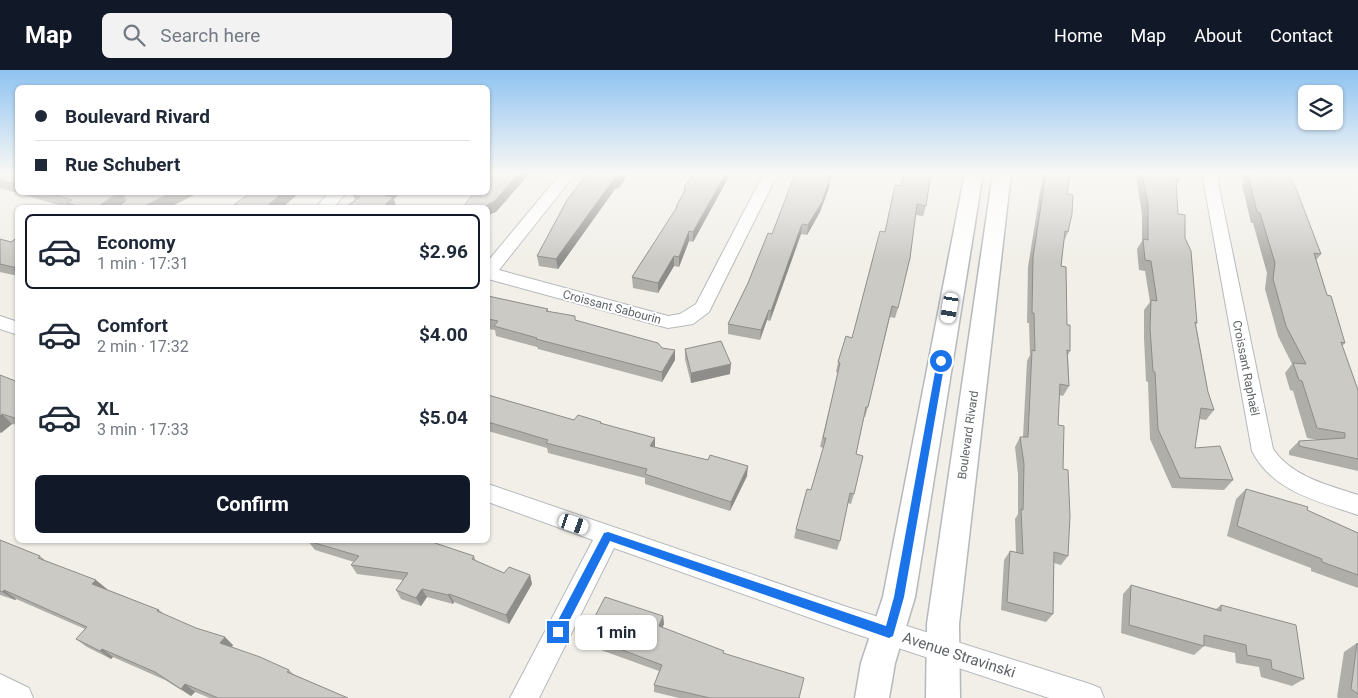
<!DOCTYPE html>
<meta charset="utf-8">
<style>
:root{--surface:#fff;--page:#f2f2f3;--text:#1f2937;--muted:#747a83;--line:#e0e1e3;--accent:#111827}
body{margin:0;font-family:Roboto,sans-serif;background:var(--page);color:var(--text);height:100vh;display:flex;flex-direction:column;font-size:19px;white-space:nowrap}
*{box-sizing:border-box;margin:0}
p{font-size:16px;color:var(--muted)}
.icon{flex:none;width:28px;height:28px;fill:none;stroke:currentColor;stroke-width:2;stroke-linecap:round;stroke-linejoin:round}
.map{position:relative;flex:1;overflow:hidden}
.panel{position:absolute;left:15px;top:135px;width:475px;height:338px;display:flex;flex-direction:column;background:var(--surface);border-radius:8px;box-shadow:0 1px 4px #0004}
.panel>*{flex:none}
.hud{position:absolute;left:15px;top:15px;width:475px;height:110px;border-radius:8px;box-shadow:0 1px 4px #0004;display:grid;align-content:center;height:110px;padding:0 20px;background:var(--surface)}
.buttons{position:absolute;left:1298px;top:15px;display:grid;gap:10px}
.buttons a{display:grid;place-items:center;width:45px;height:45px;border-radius:8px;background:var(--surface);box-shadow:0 1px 4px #0004;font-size:25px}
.end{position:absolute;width:22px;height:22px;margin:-11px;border:6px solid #1a73e8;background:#fff;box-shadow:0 0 0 2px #fff}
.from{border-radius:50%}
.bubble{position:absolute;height:35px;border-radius:8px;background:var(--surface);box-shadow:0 1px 4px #0004;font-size:16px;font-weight:700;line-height:35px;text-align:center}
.car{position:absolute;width:15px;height:30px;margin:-15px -8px;border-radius:6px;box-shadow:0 0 4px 1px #0007;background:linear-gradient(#fff 24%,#345 0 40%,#fff 0 76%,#345 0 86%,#fff 0)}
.hud b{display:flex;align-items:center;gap:18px;height:48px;font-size:19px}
.hud b+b{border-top:1px solid var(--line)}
.hud i{width:12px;height:12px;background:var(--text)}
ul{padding:9px 0 0;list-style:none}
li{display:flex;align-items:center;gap:15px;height:75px;margin:0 10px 8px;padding:0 10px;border:2px solid transparent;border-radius:8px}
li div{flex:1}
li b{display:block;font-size:19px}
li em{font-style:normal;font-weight:700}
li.selected{border-color:var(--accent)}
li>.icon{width:45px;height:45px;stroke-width:1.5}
.button{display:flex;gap:10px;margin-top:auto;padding:10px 20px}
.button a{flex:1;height:58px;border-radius:8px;background:var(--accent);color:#fff;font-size:20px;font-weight:700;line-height:58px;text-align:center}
header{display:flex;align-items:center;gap:30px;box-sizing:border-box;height:70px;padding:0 25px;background:var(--accent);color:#fff}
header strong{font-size:24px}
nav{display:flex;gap:28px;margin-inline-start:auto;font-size:18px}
.search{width:350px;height:45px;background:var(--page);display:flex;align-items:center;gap:12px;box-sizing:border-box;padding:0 18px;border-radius:8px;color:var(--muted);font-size:19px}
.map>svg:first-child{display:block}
</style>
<header>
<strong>Map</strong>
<div class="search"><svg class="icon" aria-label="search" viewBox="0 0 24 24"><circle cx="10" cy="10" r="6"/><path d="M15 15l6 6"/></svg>Search here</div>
<nav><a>Home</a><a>Map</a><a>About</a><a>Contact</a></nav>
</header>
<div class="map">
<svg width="1358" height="628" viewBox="0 0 1358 628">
<rect width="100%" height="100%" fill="#f1efe8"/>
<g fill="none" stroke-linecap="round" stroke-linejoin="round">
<defs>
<path id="minor" d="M561,103H576L499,200L668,246L680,244L696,234L764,103H778L709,242L693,254L668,258L488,209V191Z
M1202,103H1216L1273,379C1292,407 1328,415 1358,425V445C1318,431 1273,422 1252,381Z
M330,122H347L333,138H315Z
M0,246L18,252V265L0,259Z
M488,414L847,537L1090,614L1100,618L1104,628H1049L847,561L614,478L539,628H510L593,470L488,432Z
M0,604L29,618L33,628H0Z"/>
<path id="tertiary" d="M965,103H983L915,527L895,593L889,628H855L861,593L883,527Z
M993,103H1011L959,554L960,628H926L927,554Z"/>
</defs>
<!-- minor casing -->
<use href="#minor" stroke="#b5b8bc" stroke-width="2"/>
<!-- tertiary casing -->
<use href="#tertiary" stroke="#b5b8bc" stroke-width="3"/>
<!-- minor -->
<use href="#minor" fill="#fff" fill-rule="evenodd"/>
<!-- tertiary -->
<use href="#tertiary" fill="#fff" fill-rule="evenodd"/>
</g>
<!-- wall -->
<path fill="#afaea9" d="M0,103H18V122H128L129,124L132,122H193L194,125L168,138H69L0,118Z
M588,103L619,118L615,119L558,199L539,196L537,186Z
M695,103H731L693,172L689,171L679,197L674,196L658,223L633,218L632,207L676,140V137L684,122V117Z
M903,103H931L926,136L923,146L916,145L898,238L895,248L890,247L868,337L865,347H864L856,384L854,424L851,434L848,433L840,471L837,480L794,468L796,459L811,420L824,378L820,377L838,303L836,302L838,292L852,268L885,162L901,116Z
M1043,103H1070L1067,124L1068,162L1064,171L1061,196L1070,281L1068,285L1069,316L1063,326L1059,325L1058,355L1063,399L1068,486L1061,495L1054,493L1053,544L1046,552L1001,540L1004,490L1010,481L1016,482L1015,449L1018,444V404L1015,377L1020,367H1023L1027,291L1030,285L1029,253H1027L1028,197Z
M1137,103H1177L1179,111L1176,115L1178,144L1185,168L1197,253L1196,255L1208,322L1214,340L1206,350L1199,349L1195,378L1233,410L1224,420L1172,418L1150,369L1148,312L1146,311L1144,268V240L1150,232L1145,201L1139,200L1137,179L1142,171V144L1136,106Z
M1241,103H1288L1321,184L1316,190L1327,225L1345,273L1342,276L1358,320V401L1289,385V381L1299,371L1319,370L1307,368L1293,321L1290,320L1285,303L1292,294L1278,266L1265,219L1267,203L1253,153H1251L1242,115L1244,112Z
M830,109L829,118L820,142L807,165L801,164L770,251L767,250L760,270L728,264V254L772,164Z
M357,122H401L394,129L396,137L395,138H348L347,136L355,130L353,125Z
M18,167V206L0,202V169L11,172Z
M488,226L548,239V241L662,278L675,290L662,312L538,279L537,277L496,266L495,260L488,259Z
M685,279L730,304L691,313L685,289Z
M0,305L18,312V355L12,354L1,363L0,362Z
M488,325L574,350L601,352L602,354L655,368V377L747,406L730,441L645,414V408L548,383L547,378L488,361Z
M1246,419L1307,440L1358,463V518L1311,501V498L1227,466L1236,429Z
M0,470L40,486L46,491L107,519H106L159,540L164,544L233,575L232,577L289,600L293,604L348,628H210L195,622L191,626L165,610L113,587L111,589L87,577L76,569L85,559L16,529L15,530L0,525Z
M308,471L474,486L476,491L504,503L530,505L532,514L509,554L454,532L453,534L427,527L421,536L401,529L396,520L403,510L357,504L351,495L354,492L315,480Z
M1131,515L1216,539L1221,535L1304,609L1292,616L1261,607L1259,597L1236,593L1235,583L1204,576L1194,585L1121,563L1123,524Z
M663,546L664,554L662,558L723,584L799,628H679L654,622V615L659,601L587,575L585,566Z
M1357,573L1358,574V628H1339L1337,627L1344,582Z"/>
<!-- shaded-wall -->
<path fill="#8f8d8a" d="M519,103H530L496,142L491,144L488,147V138H485Z
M622,103H629L619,118L615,119L558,199L556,189L614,109Z
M726,103H731L693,172V162Z
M830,103H833L830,109L829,118L820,142L807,165L808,155Z
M119,122H128L132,128L123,126L126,132L118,138H96Z
M173,122H193L194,125L168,138H140Z
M283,122H300L282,138H265Z
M387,122H401L394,129L396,137L395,138H382L384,125Z
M802,154L801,164L770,251L771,241Z
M689,161V171L679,197V187Z
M674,186V196L658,223V213Z
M769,240L767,250L760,270L761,260Z
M675,280V290L662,312V302Z
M731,294L730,304L691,313V303Z
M2,344L12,354L1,363L0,361V346Z
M655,368V377L650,376Z
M748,396L747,406L730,441L731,432Z
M530,505L532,514L509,554L506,545Z
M96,510L107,519L103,523L92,514Z
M422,519L427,527L421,536L416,528Z
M4,520L16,529L15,530L2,522Z
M449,524L454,532L453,534L448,525Z
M663,546L664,554L659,565V556Z
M225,567L233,575L228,581L220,573Z
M102,579L113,587L111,589L100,581Z
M185,614L195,622L191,626L181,619Z"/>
<!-- building -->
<path fill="#cccac5" stroke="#8f8d8a" d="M0,103H18V115L0,111Z
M488,103H519L494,132L488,134L485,138H462L475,122H488Z
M588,103H622L618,108L614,109L556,189L537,186L567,130Z
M695,103H726L693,162L689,161L679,187L674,186L658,213L632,207L677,137H676L686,118L684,117Z
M796,103H830L828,108H830L822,132L808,155L802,154L771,241L769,240L761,260L728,254L748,213L768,163L772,164L790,117Z
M904,103H931L926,136L917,134L910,188L898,238L892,236L868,337H866L856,384L863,386L854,424L850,423L840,471L796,459L807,419L811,420L826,368H823L840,293L838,292L846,266L852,268L880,161L885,162L895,115L901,116Z
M1046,103H1070L1067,124L1073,125L1072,144L1068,162L1065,161L1061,196L1066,197L1067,255H1070V281L1067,280L1069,316L1060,314L1058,355L1064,356L1063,399L1068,400L1070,446L1068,486L1054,482L1053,544L1007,532L1010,481L1023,484L1021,439L1023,440L1024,394L1020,367H1028L1032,280L1035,281L1034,243H1032L1033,187Z
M1142,103H1177L1179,111L1176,110L1178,144L1185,145V168L1191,181L1197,253L1195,252L1208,322L1214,340L1201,338L1195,378L1220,376L1233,410L1180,408L1158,359L1155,302L1153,301L1150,258L1151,230L1157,231L1151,191L1145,190L1143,169L1148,170V134Z
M1251,103H1288L1297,121L1321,184L1314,183L1327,225L1331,226L1345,273L1341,272L1358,320V389L1299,376V371L1345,368V363L1317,358L1302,311L1299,310L1293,293L1306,294L1286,256L1273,209L1275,193L1260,143L1257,142L1248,105L1252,106Z
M44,122H119L96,138H84L67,133L72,130Z
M132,122H173L140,138H117L127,130L123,126Z
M251,122H283L265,138H230Z
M357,122H387L384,125L393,127L382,138H352L347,136L360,127L353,125Z
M18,167V200H14L17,198L0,194V169L11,172Z
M488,226L548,239L546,241L575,246V250L658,273L662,278L675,280L662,302L536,269L537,268L494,256L498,251L488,249Z
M721,271L731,294L691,303L685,279Z
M0,305L18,312V349L2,344L0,346Z
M488,325L574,350L578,345L601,352L600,353L655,368L650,376L708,390L710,385L748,396L731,432L645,404L647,399L546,373L548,370L488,352Z
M1246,419L1308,437L1307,440L1358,463V505L1322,492V489L1237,456Z
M0,470L40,486L38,488L96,510L92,514L159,540L157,541L196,558L225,567L220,573L260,587L289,600L287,602L348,628H218L185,614L181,619L155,602L102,579L100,581L76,569L87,557L4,520L2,522L0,521Z
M309,470H426L474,486L472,489L504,503L509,497L530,505L506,545L449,524L448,525L422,519L416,528L396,520L408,503L351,495L359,486L308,471Z
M1131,515L1221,541V535L1296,555L1304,609L1272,599L1271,590L1247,585L1246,575L1204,565V576L1129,555Z
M605,527L663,546L659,556L724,581L723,583L804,608L799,628H710L654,615L662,595L585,566Z
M1357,573L1358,574V624L1351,619Z"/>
<!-- sky -->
<linearGradient id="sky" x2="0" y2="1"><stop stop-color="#8fc3f1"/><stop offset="0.54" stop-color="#f9f8f5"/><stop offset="1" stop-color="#f9f8f5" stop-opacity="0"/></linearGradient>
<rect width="1358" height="191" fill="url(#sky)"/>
<!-- route -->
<path fill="#1a73e8" d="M941,288L945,291L904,527L893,566L889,568L610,471L562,565H554L553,562L554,558L604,463L608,462L886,556L894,527L937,291Z"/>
<g text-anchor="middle" stroke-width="4" stroke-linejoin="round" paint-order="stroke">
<!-- street labels -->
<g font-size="12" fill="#5f6368" stroke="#fff">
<text transform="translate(612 237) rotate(15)" y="4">Croissant Sabourin</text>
<text transform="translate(1246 298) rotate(79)" y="4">Croissant Raphaël</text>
<text transform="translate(968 365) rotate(-82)" y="4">Boulevard Rivard</text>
</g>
<!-- near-street labels -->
<g font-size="15" fill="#5f6368" stroke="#fff">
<text transform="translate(959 585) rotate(18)" y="5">Avenue Stravinski</text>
</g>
</g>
</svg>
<div class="buttons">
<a><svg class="icon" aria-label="layers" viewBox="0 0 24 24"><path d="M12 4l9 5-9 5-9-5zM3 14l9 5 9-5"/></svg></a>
</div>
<i class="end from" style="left:941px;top:291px"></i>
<i class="end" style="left:558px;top:562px"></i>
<div class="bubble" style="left:575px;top:545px;width:82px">1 min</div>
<i class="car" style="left:950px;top:238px;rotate:190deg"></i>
<i class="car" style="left:574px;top:454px;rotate:109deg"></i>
<div class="hud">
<b><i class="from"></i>Boulevard Rivard</b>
<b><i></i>Rue Schubert</b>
</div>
<section class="panel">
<ul>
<li class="selected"><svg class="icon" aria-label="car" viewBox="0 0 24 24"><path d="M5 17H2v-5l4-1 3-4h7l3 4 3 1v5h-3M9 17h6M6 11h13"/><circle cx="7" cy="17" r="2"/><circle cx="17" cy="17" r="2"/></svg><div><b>Economy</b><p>1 min · 17:31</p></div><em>$2.96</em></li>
<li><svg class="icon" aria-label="car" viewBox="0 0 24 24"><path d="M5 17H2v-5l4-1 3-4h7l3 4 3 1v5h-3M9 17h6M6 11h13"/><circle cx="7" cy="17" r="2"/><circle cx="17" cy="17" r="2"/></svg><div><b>Comfort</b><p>2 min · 17:32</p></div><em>$4.00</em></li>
<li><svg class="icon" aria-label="car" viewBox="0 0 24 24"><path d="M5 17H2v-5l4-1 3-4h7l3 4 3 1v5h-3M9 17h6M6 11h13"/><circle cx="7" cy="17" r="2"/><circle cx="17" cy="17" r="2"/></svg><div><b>XL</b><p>3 min · 17:33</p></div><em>$5.04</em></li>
</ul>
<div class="button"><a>Confirm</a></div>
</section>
</div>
